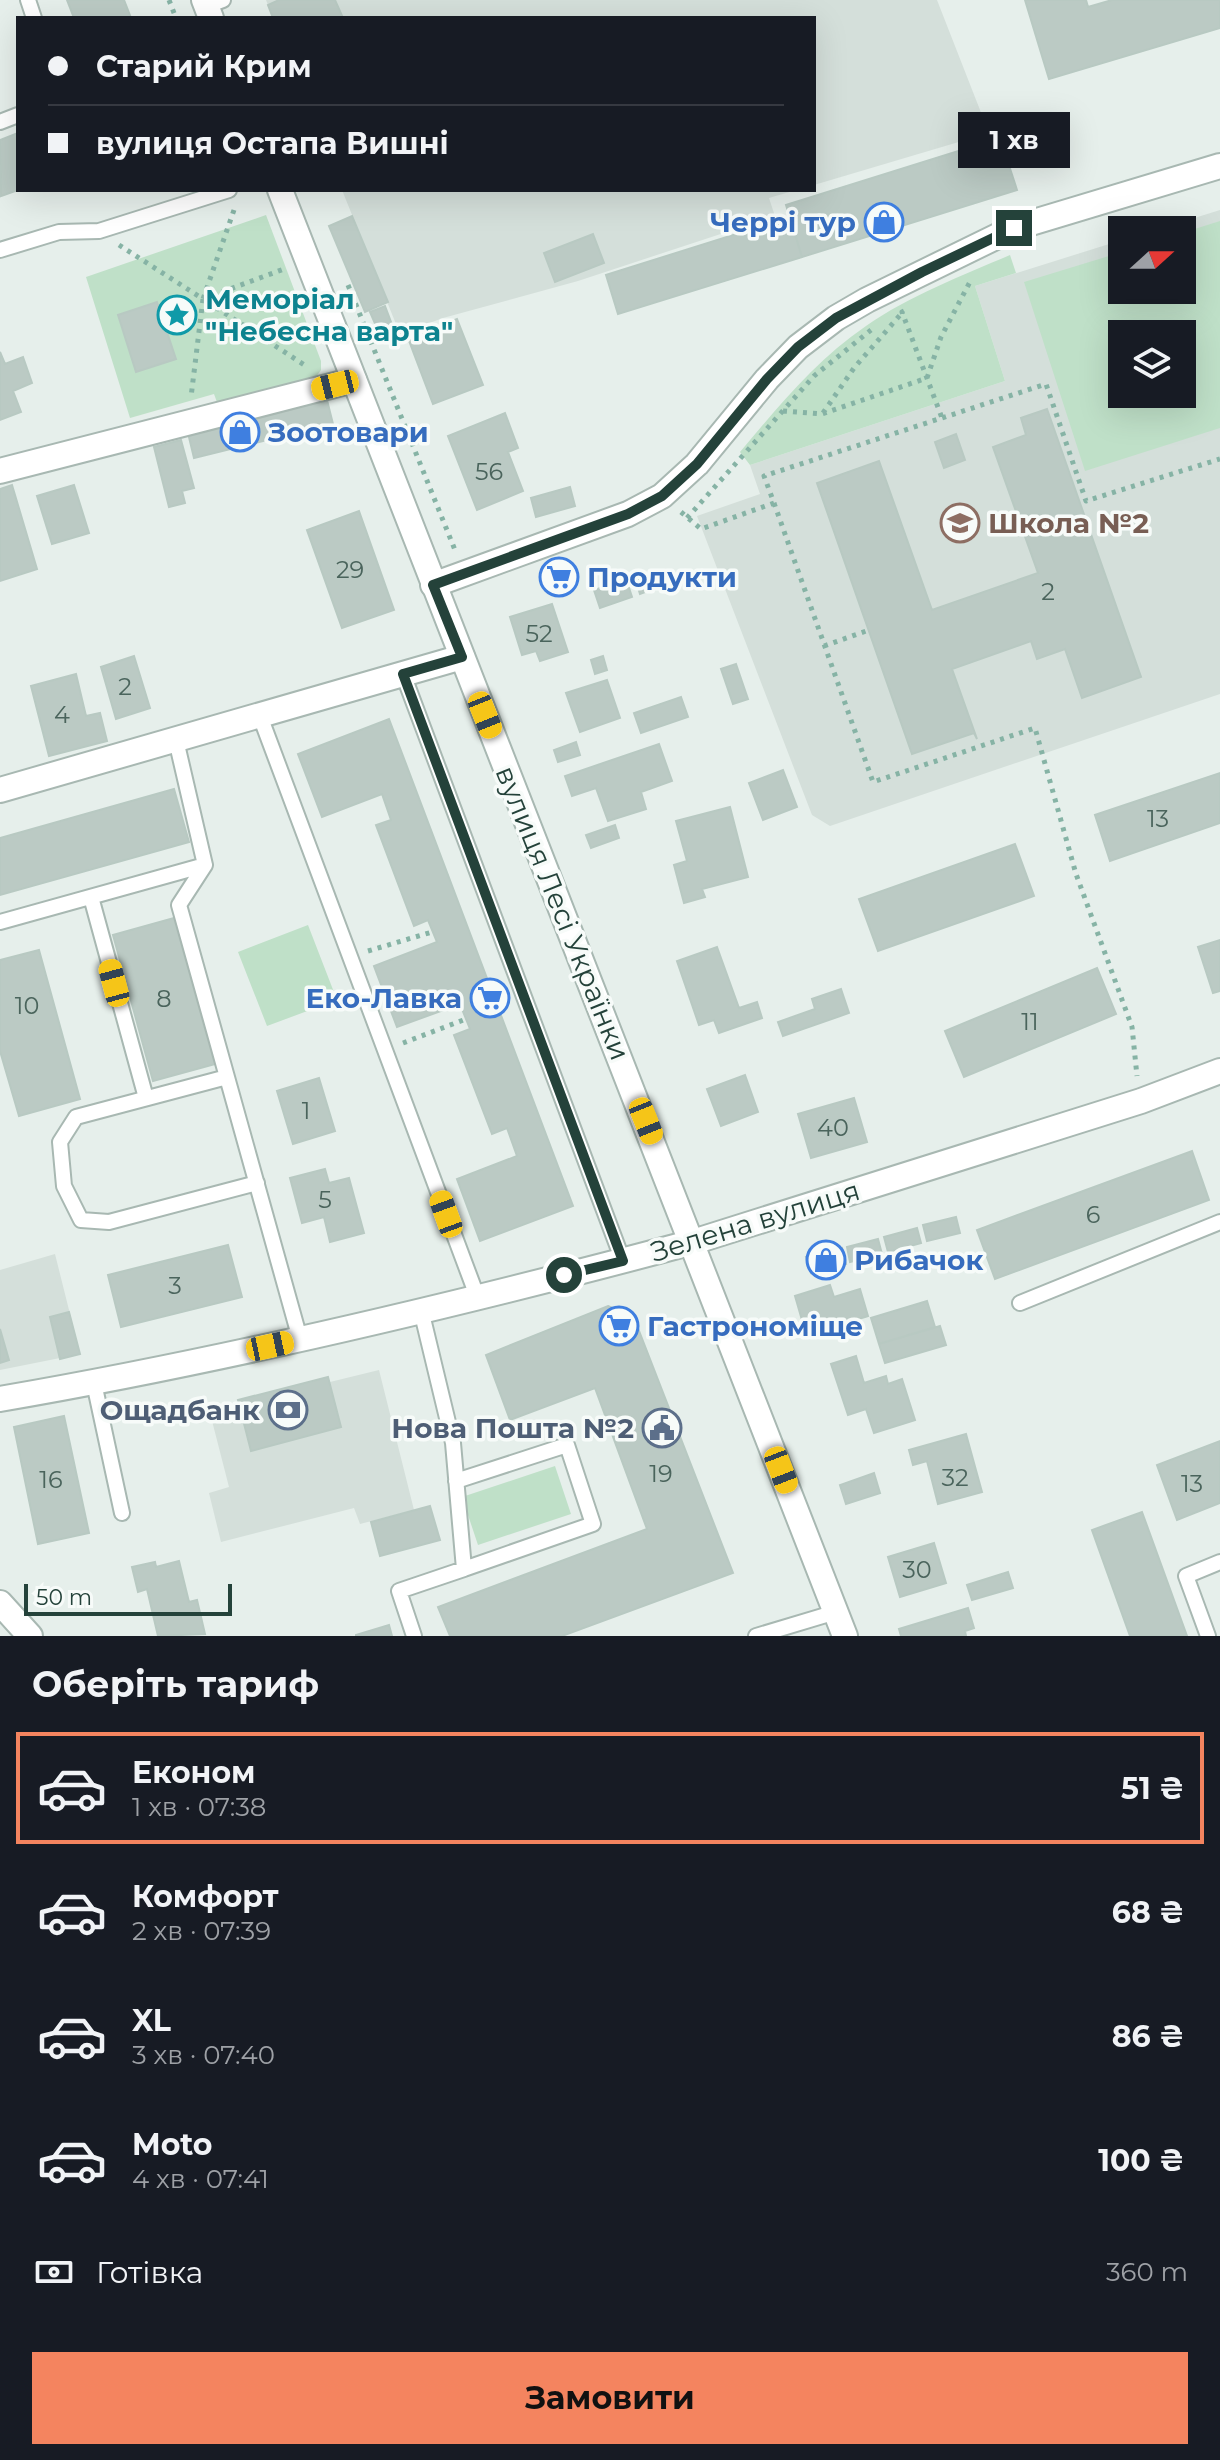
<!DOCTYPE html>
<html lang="uk">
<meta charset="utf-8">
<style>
:root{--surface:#171b24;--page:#20242c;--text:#f1f3f6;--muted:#9ea1a6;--line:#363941;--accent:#f4845f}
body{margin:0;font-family:Montserrat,sans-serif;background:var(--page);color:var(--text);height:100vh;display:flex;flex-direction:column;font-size:30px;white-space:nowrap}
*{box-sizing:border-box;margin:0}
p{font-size:26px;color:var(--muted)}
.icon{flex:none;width:44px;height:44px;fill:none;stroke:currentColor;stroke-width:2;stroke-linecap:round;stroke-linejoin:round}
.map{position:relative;height:1636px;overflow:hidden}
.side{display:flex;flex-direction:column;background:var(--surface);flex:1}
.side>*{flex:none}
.top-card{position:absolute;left:16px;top:16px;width:800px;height:176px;border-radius:0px;box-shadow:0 8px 32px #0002;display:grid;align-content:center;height:176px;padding:0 32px;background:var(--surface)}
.needle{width:52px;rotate:69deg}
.controls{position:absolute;left:1108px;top:216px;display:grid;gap:16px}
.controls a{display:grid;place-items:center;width:88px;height:88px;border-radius:0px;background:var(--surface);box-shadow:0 8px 32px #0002;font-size:40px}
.scale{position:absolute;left:24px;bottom:20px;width:208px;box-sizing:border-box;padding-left:8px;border:4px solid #24423a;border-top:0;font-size:22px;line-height:28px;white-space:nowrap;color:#24423a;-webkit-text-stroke:6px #f7fbf9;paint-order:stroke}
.end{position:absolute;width:36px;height:36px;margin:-18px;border:10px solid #24423a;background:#fff;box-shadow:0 0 0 4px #fff}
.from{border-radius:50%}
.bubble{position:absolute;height:56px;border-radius:0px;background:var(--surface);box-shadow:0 8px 32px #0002;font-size:26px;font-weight:700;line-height:56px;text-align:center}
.car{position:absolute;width:24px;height:48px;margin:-24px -12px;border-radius:10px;box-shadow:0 0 6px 2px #0007;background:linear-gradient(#f5c518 24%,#345 0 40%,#f5c518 0 76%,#345 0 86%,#f5c518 0)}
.top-card b{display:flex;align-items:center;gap:28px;height:76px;font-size:30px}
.top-card b+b{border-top:2px solid var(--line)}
.top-card i{width:20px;height:20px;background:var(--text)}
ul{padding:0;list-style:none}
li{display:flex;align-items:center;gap:24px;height:112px;margin:0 16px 12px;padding:0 16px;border:4px solid transparent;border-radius:0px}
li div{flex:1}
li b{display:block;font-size:30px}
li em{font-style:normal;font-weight:700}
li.selected{border-color:var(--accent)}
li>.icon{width:72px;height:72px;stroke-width:1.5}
h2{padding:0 32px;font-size:36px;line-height:96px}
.pay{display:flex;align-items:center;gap:20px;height:88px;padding:0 32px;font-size:30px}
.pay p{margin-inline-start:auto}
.button{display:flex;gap:16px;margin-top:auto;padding:16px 32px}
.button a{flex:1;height:92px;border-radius:0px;background:var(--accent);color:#111;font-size:32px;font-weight:700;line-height:92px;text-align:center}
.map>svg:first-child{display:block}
</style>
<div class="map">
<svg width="1220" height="1636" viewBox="0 0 1220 1636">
<rect width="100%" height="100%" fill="#e6efeb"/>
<!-- built -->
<path fill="#d4dfda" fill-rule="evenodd" d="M266,0H937L989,133L814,185V18H273Z
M342,190H796L769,198L775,216L578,281L443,318L400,334Z
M1220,210V694L830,826L812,815L697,516L760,494L750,465L1005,381L975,286L1122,240V290H1182V230H1156ZM1122,334H1182V394H1122Z
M55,1254L80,1354L0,1370V1270Z
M379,1370L414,1510L360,1524L354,1508L221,1542L209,1493L229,1487L210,1413L239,1406L238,1400L328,1377L330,1382Z"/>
<!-- green -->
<path fill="#bfe0c8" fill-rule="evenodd" d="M266,215L321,361V370L316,377L218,405L214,394L130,418L86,277Z
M1220,221V428L1085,471L1024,282L1122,252V290H1182V233ZM1182,334V394H1122V334Z
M1010,255L1016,273L975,286L1005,381L750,465L740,452C778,407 816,360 866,326C909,296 961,276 1010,255Z
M308,925L337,1000L267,1026L238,952Z
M555,1466L571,1514L478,1545L462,1497Z"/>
<!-- building -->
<path fill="#bbcac4" stroke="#b8c9c2" stroke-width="2" d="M67,0H124L131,18H74Z
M279,0H335L343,18H273L268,5Z
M1025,0H1086L1088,7L1112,0H1220V28L1049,79Z
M18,133V190L1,196L0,140Z
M1000,138L1017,190L802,257L786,205Z
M352,216L388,302L365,312L329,226Z
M790,217L802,257L618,314L606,275Z
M593,234L604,263L555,282L544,253Z
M157,302L176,359L136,372L118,315Z
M385,306L394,330L380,335L370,312Z
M457,319L483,385L433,404L408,338Z
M0,352L5,364L23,357L32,383L13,391L21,412L0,420Z
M327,400L333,424L194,458L188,433Z
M1047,409L1141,677L1082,698L1065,649L1037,659L1031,641L952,669L977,739L974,733L912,754L817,483L879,461L932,610L1038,573L993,447L1026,435L1021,418Z
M505,413L518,448L508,452L523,491L477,510L448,436Z
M956,434L965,460L944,468L935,442Z
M181,440L194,488L182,491L185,503L169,507L154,447Z
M12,485L37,569L0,581V489Z
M74,485L89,533L52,544L37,496Z
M570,487L575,506L536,517L531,498Z
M359,511L394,610L342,628L307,530Z
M647,577L651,590L640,594L636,581Z
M626,579L632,597L600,608L594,590Z
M552,604L568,652L540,661L536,651L522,655L510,617Z
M134,656L150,708L116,719L101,667Z
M603,656L607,670L595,674L591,660Z
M736,664L748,699L733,704L721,669Z
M76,674L86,716L100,713L107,741L49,756L31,686Z
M607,680L620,718L580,732L566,693Z
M681,697L688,717L641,733L634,713Z
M389,719L573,1206L480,1241L457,1179L517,1156L507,1128L492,1134L454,1035L470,1029L460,1004L397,1027L374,966L437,942L428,920L414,926L376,825L391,820L382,794L322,817L298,754Z
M576,742L580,755L558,762L554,750Z
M659,744L672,781L641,792L646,809L608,821L596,788L572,796L565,776Z
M783,770L797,807L763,820L749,783Z
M1220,773V823L1110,861L1095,815Z
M174,789L189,842L0,895V838Z
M730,807L748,877L702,889L705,897L684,903L674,865L687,861L676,821Z
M615,825L619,838L591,848L586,835Z
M1015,844L1034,896L878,951L859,899Z
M174,918L215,1064L153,1081L113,935Z
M1220,940V991L1213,993L1198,947Z
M717,947L739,1008L757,1002L762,1018L719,1033L714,1020L699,1025L677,961Z
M39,950L80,1099L19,1116L0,1051V960Z
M1097,968L1116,1014L964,1077L945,1031Z
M841,989L849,1013L783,1036L778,1022L815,1009L812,999Z
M745,1075L758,1112L721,1126L707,1089Z
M319,1078L335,1131L293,1144L277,1091Z
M854,1098L867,1142L811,1158L798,1114Z
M1192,1151L1209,1200L995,1279L977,1230Z
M325,1169L329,1183L349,1178L364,1233L330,1242L324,1217L302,1223L290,1178Z
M956,1217L960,1233L927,1241L923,1225Z
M917,1228L921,1243L888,1252L884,1237Z
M878,1239L882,1254L850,1262L847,1247Z
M228,1245L242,1297L121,1327L108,1275Z
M842,1248L846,1264L811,1273L806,1257Z
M830,1285L834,1297L860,1289L868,1316L823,1330L821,1322L804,1327L795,1296Z
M927,1301L935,1327L879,1344L871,1318Z
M608,1306L634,1318L733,1573L562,1636H450L438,1607L647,1529L595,1388L510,1420L486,1355Z
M69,1312L80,1354L60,1359L50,1317Z
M940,1326L946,1345L885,1363L879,1344Z
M0,1329L9,1360L0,1363Z
M856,1356L864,1383L886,1376L888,1384L902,1379L915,1420L874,1433L866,1409L848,1415L831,1364Z
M328,1377L341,1427L251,1451L238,1400Z
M64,1416L89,1533L38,1544L14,1427Z
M966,1434L982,1492L938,1504L927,1461L913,1465L909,1450Z
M1220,1441V1503L1177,1520L1157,1465Z
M874,1473L880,1493L846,1504L840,1485Z
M430,1506L440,1540L380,1556L371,1522Z
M1142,1512L1187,1636H1130L1092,1530Z
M934,1543L946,1583L900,1597L888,1557Z
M179,1561L189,1602L197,1600L205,1634L158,1636L147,1589L138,1592L132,1567L155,1562L156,1567Z
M1008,1572L1013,1588L972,1600L967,1585Z
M968,1608L974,1628L965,1631L966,1636H901L899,1629Z
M389,1625L392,1636H356V1635Z"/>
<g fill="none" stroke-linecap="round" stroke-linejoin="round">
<defs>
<path id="service" d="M28,0L34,18
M207,6L223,0
M0,122L18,115
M0,250L59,232L99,231L229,190
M403,674L623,1261
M260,716L477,1296
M176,740L205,865L179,905L300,1339
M91,897L146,1098
M0,922L205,865
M227,1077L76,1117L60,1142L64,1186L81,1220L109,1222L257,1183
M1020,1303L1220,1222
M94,1383L122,1513
M456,1481L567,1445L593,1524L464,1569
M414,1636L399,1591L464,1569L453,1443L421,1310
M756,1636L836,1612
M1208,1636L1186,1576L1220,1562"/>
<path id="minor" d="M0,471L354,380
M433,585L628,514L662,496L697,464L767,379L798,347L836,318L867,300L1014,228L1220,166
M0,790L462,657
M0,1399C233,1359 465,1303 693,1242
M0,1603L30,1636"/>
<path id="tertiary" d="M204,0L211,18
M280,190C468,672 659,1153 845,1636
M693,1242L1141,1101L1220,1071"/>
</defs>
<!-- service casing -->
<use href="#service" stroke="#a8b8b2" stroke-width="18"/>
<!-- minor casing -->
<use href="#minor" stroke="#a8b8b2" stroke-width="28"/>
<!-- tertiary casing -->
<use href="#tertiary" stroke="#a8b8b2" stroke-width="28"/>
<!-- path -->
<path stroke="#86b3a5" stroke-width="5" stroke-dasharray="4 6" stroke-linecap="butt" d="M169,0L176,18
M234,210L203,299L306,366
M119,245L203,299L191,397
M348,285L455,550
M203,299L284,269
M904,311L902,312L942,418
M927,378L941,337L972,278
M783,411L822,414L927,378
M823,413L854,368L901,314
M774,503L873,782L1035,728L1076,874L1132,1027L1137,1076
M681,512L701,529L774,503L764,476L1046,384L1086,501L1220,459
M687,518L814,376L871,330
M824,646L869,630
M368,951L432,932
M403,1043L466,1019"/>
<!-- service -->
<use href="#service" stroke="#fff" stroke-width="14"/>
<!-- minor -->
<use href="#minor" stroke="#fff" stroke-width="24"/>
<!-- tertiary -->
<use href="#tertiary" stroke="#fff" stroke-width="24"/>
</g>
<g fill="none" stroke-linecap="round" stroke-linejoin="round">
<!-- route -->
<path stroke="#24423a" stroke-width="10" d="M564,1275L623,1261L403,674L462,657L433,585L628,514L662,496L697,464L767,379L798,347L836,318L922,272L1014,228"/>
</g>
<!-- icons -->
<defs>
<symbol id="shop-ring" viewBox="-11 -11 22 22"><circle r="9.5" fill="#f7fbf9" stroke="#3f7fe0" stroke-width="1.5"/><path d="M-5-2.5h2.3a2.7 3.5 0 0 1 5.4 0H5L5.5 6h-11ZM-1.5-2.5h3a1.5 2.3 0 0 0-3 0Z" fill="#3f7fe0"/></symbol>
<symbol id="sight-ring" viewBox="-11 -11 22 22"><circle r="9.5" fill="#f7fbf9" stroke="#0f9aa8" stroke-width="1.5"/><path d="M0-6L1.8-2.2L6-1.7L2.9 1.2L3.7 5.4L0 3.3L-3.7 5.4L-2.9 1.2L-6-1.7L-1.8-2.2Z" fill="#0f9aa8"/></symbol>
<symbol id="school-ring" viewBox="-11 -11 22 22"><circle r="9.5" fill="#f7fbf9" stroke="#8d6e63" stroke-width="1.5"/><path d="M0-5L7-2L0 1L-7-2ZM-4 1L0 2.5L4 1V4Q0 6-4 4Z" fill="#8d6e63"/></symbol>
<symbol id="supermarket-ring" viewBox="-11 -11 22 22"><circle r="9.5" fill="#f7fbf9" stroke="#3f7fe0" stroke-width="1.5"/><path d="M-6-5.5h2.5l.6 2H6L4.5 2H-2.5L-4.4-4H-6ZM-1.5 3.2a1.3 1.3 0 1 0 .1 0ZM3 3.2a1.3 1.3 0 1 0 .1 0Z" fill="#3f7fe0"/></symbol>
<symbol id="bank-ring" viewBox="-11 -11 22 22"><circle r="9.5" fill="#f7fbf9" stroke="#5c6f8a" stroke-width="1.5"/><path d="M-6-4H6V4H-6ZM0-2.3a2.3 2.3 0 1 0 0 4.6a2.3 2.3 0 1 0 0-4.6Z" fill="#5c6f8a"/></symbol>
<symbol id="civic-ring" viewBox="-11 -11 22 22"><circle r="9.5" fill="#f7fbf9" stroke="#5c6f8a" stroke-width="1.5"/><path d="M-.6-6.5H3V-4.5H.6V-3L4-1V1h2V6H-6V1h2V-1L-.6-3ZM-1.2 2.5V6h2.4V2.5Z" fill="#5c6f8a"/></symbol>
</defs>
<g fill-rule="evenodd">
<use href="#shop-ring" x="862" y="200" width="44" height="44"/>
<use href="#sight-ring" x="155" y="293" width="44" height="44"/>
<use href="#shop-ring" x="218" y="410" width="44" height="44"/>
<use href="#school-ring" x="938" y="501" width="44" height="44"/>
<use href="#supermarket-ring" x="537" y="555" width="44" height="44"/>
<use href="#supermarket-ring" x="468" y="976" width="44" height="44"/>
<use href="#shop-ring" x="804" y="1238" width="44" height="44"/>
<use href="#supermarket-ring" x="597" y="1304" width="44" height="44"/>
<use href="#bank-ring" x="266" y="1388" width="44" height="44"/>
<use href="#civic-ring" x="640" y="1406" width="44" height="44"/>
</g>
<g text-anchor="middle" stroke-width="7" stroke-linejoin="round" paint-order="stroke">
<!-- number labels -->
<g font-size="24" fill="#4a645c">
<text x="489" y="480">56</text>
<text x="350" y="578">29</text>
<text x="1048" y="600">2</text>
<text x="539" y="642">52</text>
<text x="125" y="695">2</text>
<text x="62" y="723">4</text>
<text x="1158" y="827">13</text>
<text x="164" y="1007">8</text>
<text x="27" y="1014">10</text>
<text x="1030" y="1030">11</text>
<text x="306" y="1119">1</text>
<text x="833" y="1136">40</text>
<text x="325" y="1208">5</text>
<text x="1093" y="1223">6</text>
<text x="175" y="1294">3</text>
<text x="661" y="1482">19</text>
<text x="955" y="1486">32</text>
<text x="51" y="1488">16</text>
<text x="1192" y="1492">13</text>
<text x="917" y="1578">30</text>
</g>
<!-- shop labels -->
<g font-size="28" font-weight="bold" fill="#366cbe" stroke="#f7fbf9" text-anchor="start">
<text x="856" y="232" text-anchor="end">Черрі тур</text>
<text x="268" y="442">Зоотовари</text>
<text x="587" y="587">Продукти</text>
<text x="462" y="1008" text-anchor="end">Еко-Лавка</text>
<text x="854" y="1270">Рибачок</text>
<text x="647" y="1336">Гастрономіще</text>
</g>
<!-- culture labels -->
<g font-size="28" font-weight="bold" fill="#0d838f" stroke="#f7fbf9" text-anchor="start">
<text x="205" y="309">Меморіал<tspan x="205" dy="32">"Небесна варта"</tspan></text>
</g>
<!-- education labels -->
<g font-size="28" font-weight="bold" fill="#785e54" stroke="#f7fbf9" text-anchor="start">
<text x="988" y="533">Школа №2</text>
</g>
<!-- street labels -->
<g font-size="28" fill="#24423a" stroke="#f7fbf9">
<text transform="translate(563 913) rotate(68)" y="10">вулиця Лесі Українки</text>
<text transform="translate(755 1221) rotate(-17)" y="10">Зелена вулиця</text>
</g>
<!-- service labels -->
<g font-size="28" font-weight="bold" fill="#4e5e75" stroke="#f7fbf9" text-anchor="end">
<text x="260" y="1420">Ощадбанк</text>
<text x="634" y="1438">Нова Пошта №2</text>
</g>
</g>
</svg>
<div class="controls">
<a><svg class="needle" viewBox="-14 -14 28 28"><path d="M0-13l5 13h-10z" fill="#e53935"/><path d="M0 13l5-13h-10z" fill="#9ea1a6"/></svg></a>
<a><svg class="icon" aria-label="layers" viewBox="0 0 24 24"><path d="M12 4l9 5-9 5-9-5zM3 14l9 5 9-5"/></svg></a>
</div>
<div class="scale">50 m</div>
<i class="end from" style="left:564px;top:1275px"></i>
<i class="end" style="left:1014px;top:228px"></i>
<div class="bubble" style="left:958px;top:112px;width:112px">1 хв</div>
<i class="car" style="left:335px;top:385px;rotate:256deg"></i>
<i class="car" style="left:485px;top:715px;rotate:158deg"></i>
<i class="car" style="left:114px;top:983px;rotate:345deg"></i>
<i class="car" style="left:646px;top:1121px;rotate:158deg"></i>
<i class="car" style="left:446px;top:1214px;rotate:340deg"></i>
<i class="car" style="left:270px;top:1346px;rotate:78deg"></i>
<i class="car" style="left:781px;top:1470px;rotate:159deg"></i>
<div class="top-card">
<b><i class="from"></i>Старий Крим</b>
<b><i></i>вулиця Остапа Вишні</b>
</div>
</div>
<section class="side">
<h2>Оберіть тариф</h2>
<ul>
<li class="selected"><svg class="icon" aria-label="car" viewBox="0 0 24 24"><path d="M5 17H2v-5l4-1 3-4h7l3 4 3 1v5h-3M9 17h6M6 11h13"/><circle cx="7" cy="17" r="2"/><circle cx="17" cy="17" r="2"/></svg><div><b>Економ</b><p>1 хв · 07:38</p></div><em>51 ₴</em></li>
<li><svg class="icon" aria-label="car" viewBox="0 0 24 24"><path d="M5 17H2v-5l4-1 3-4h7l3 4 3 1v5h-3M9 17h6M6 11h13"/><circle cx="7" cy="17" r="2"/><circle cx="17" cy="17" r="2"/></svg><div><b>Комфорт</b><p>2 хв · 07:39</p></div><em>68 ₴</em></li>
<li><svg class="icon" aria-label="car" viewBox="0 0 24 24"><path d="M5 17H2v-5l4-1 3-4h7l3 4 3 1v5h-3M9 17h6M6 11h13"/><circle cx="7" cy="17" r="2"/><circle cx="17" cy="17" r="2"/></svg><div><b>XL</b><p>3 хв · 07:40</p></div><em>86 ₴</em></li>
<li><svg class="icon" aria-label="car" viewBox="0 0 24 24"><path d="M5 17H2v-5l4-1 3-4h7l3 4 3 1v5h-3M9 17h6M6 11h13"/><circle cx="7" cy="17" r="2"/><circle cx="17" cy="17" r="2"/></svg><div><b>Moto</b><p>4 хв · 07:41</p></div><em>100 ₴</em></li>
</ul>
<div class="pay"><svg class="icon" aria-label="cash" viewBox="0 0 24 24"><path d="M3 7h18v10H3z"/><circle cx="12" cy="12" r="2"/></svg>Готівка<p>360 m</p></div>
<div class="button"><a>Замовити</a></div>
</section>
